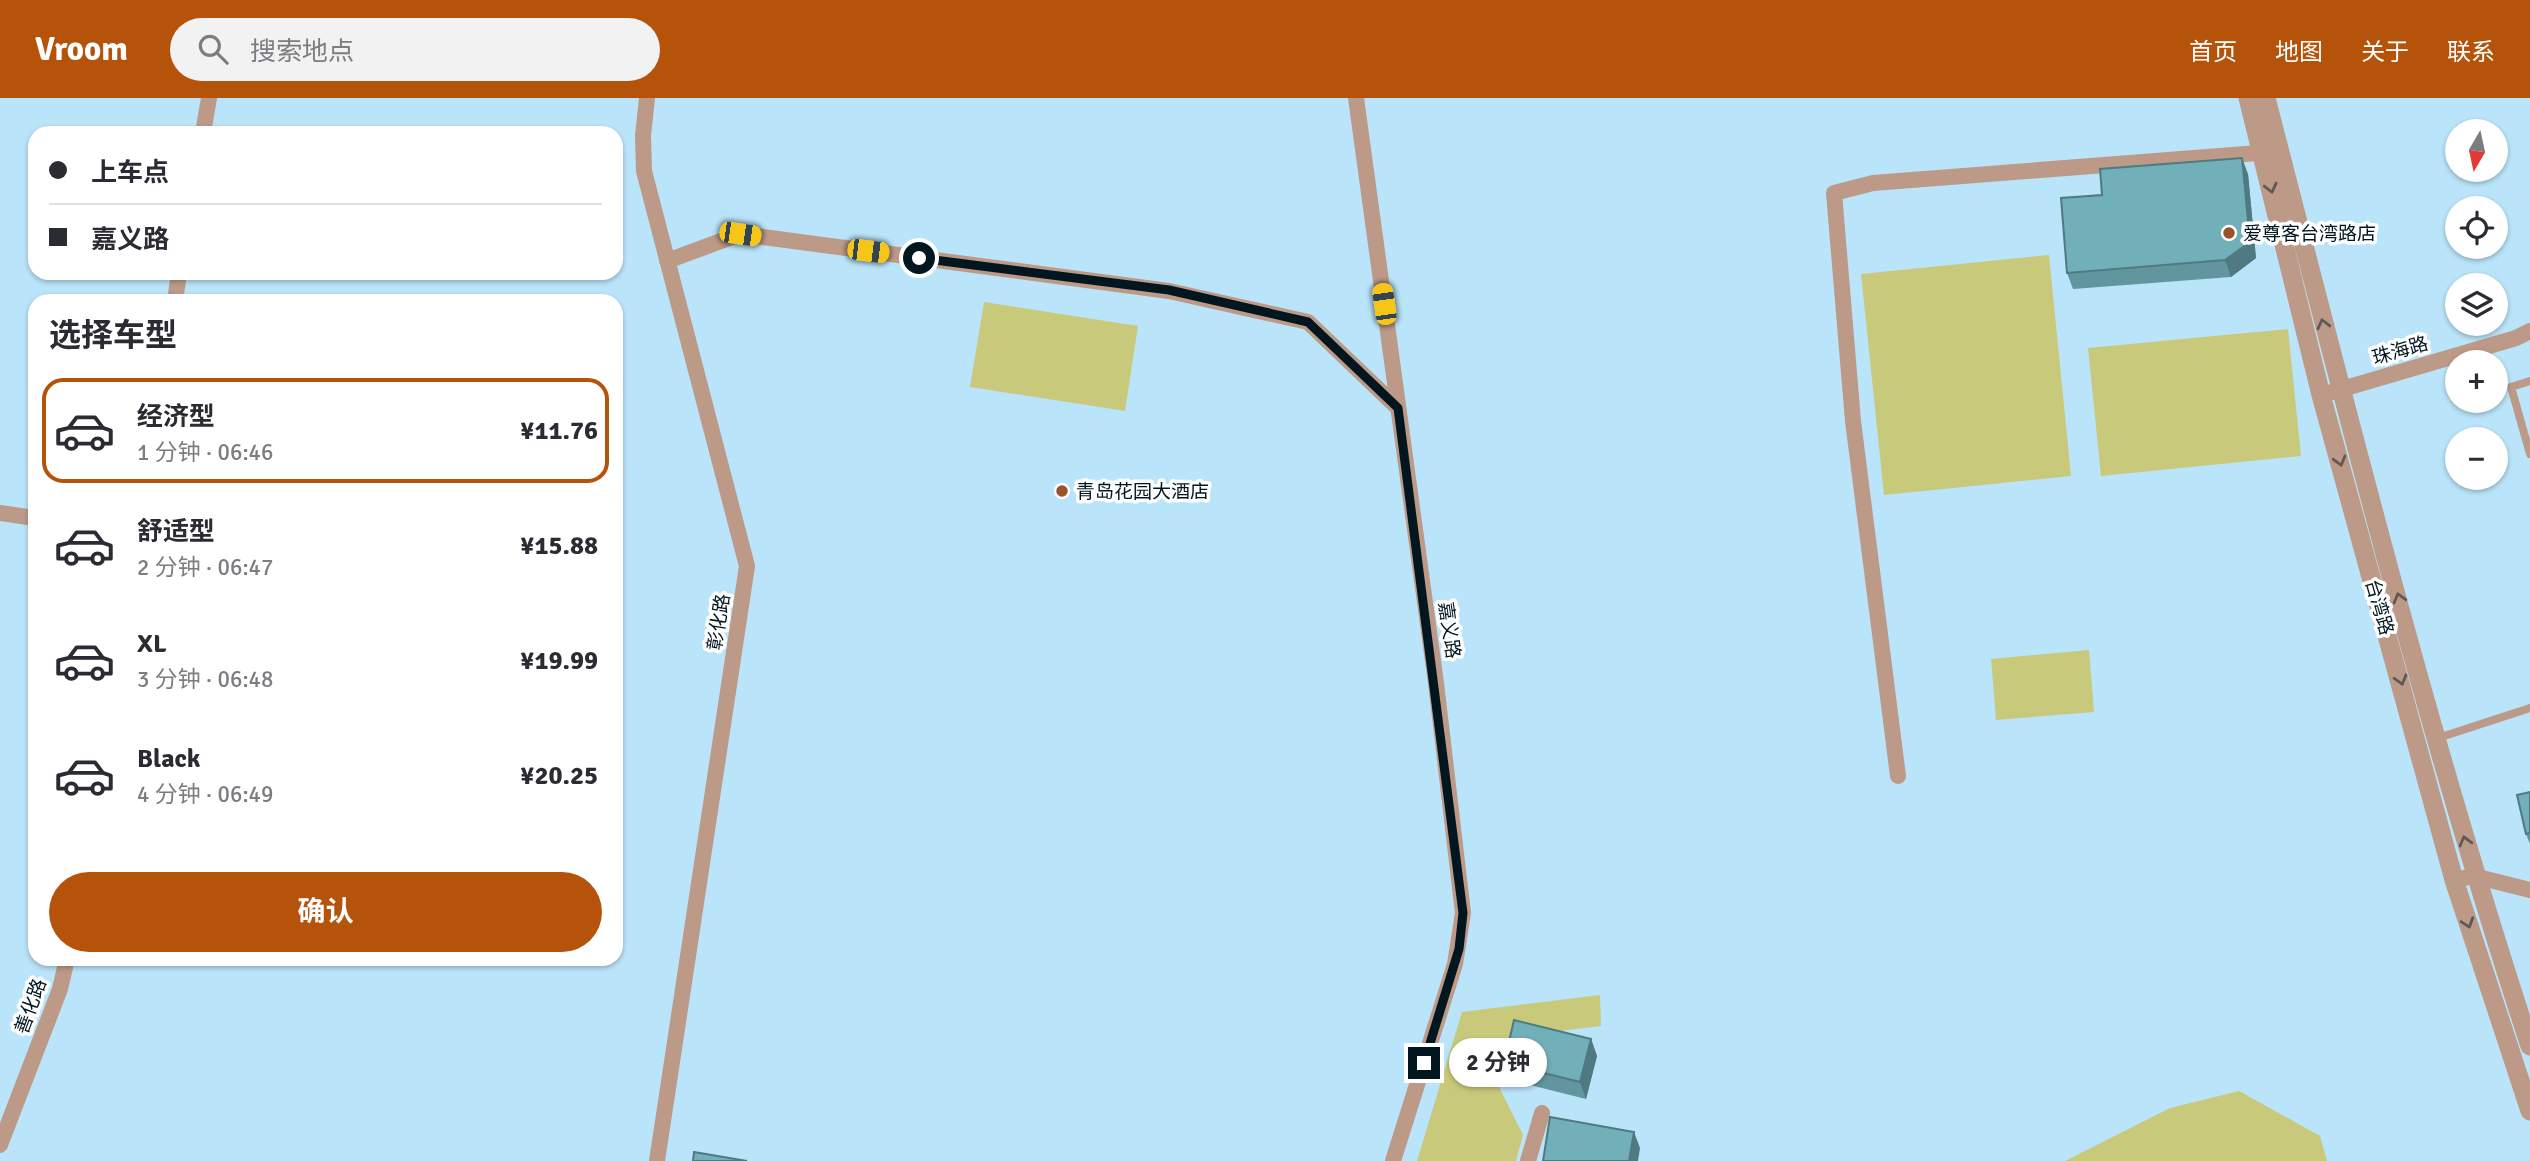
<!DOCTYPE html>
<html lang="zh">
<meta charset="utf-8">
<style>
:root{--surface:#fff;--page:#f2f2f3;--text:#2b2b33;--muted:#7c7c81;--line:#e1e1e2;--accent:#b45309}
body{margin:0;font-family:Signika,"Noto Sans SC",sans-serif;background:var(--page);color:var(--text);height:100vh;display:flex;flex-direction:column;font-size:26px;white-space:nowrap}
*{box-sizing:border-box;margin:0}
p{font-size:23px;color:var(--muted)}
.icon{flex:none;width:38px;height:38px;fill:none;stroke:currentColor;stroke-width:2;stroke-linecap:round;stroke-linejoin:round}
.map{position:relative;flex:1;overflow:hidden}
.sheet{position:absolute;left:28px;top:196px;width:595px;height:672px;display:flex;flex-direction:column;background:var(--surface);border-radius:21px;box-shadow:0 2px 5px #0004}
.sheet>*{flex:none}
.hud{position:absolute;left:28px;top:28px;width:595px;height:154px;border-radius:21px;box-shadow:0 2px 5px #0004;display:grid;align-content:center;height:154px;padding:0 21px;background:var(--surface)}
.needle{width:46px;rotate:189deg}
.buttons{position:absolute;left:2445px;top:21px;display:grid;gap:14px}
.buttons a{display:grid;place-items:center;width:63px;height:63px;border-radius:50%;background:var(--surface);box-shadow:0 2px 5px #0004;font-size:35px}
.end{position:absolute;width:32px;height:32px;margin:-16px;border:9px solid #02161f;background:#fff;box-shadow:0 0 0 4px #fff}
.from{border-radius:50%}
.bubble{position:absolute;height:49px;border-radius:24px;background:var(--surface);box-shadow:0 2px 5px #0004;font-size:23px;font-weight:700;line-height:49px;text-align:center}
.car{position:absolute;width:21px;height:42px;margin:-21px -10px;border-radius:9px;box-shadow:0 0 5px 2px #0007;background:linear-gradient(#f5c518 24%,#345 0 40%,#f5c518 0 76%,#345 0 86%,#f5c518 0)}
.hud b{display:flex;align-items:center;gap:24px;height:66px;font-size:26px}
.hud b+b{border-top:2px solid var(--line)}
.hud i{width:18px;height:18px;background:var(--text)}
ul{padding:0;list-style:none}
li{display:flex;align-items:center;gap:21px;height:105px;margin:0 14px 10px;padding:0 7px;border:4px solid transparent;border-radius:21px}
li div{flex:1}
li b{display:block;font-size:26px}
li em{font-style:normal;font-weight:700}
li.active{border-color:var(--accent)}
li>.icon{width:63px;height:63px;stroke-width:1.5}
h2{padding:0 21px;font-size:32px;line-height:84px}
.button{display:flex;gap:14px;margin-top:auto;padding:14px 21px}
.button a{flex:1;height:80px;border-radius:42px;background:var(--accent);color:#fff;font-size:28px;font-weight:700;line-height:80px;text-align:center}
header{display:flex;align-items:center;gap:42px;box-sizing:border-box;height:98px;padding:0 35px;background:var(--accent);color:#fff}
header strong{font-size:33px}
nav{display:flex;gap:38px;margin-inline-start:auto;font-size:24px}
.search{width:490px;height:63px;background:var(--page);display:flex;align-items:center;gap:18px;box-sizing:border-box;padding:0 24px;border-radius:38px;color:var(--muted);font-size:26px}
.map>svg:first-child{display:block}
</style>
<header>
<strong>Vroom</strong>
<div class="search"><svg class="icon" aria-label="search" viewBox="0 0 24 24"><circle cx="10" cy="10" r="6"/><path d="M15 15l6 6"/></svg>搜索地点</div>
<nav><a>首页</a><a>地图</a><a>关于</a><a>联系</a></nav>
</header>
<div class="map">
<svg width="2530" height="1063" viewBox="0 0 2530 1063">
<rect width="100%" height="100%" fill="#bae4f9"/>
<!-- green -->
<path fill="#c9c97c" d="M2049,157L2071,378L1884,397L1861,176Z
M984,204L1138,228L1125,313L970,289Z
M2288,231L2301,358L2101,378L2088,250Z
M2089,552L2094,614L1996,622L1991,561Z
M1600,897L1601,928L1509,939L1499,989L1523,1037L1516,1063H1417L1462,914Z
M2239,993L2320,1038L2327,1063H2065L2170,1010Z"/>
<g fill="none" stroke-linecap="round" stroke-linejoin="round">
<!-- service -->
<path stroke="#bd9a88" stroke-width="8" d="M2530,283L2511,289L2530,356
M2438,640L2530,610"/>
<!-- minor -->
<path stroke="#bd9a88" stroke-width="16" d="M647,0L643,38L644,73L747,468L657,1063
M1356,0L1436,585L1463,815L1455,866L1393,1063
M203,35L209,0
M667,163L740,136L1169,193L1308,224L1398,310
M175,203L179,175
M2332,294L2516,240L2530,233
M0,415L35,420
M1898,678L1853,323L1834,95L1873,85L2271,54
M2454,782L2474,778L2530,792
M0,1047L60,891L67,861
M1528,1063L1542,1015"/>
<!-- tertiary -->
<path stroke="#bd9a88" stroke-width="19" d="M2248,0L2321,297L2454,782L2530,1013
M2266,0C2348,318 2428,637 2530,948"/>
</g>
<!-- wall -->
<path fill="#61969f" d="M2248,76L2256,160L2231,179L2073,191L2067,175Z
M2530,694V746L2526,736Z
M1591,941L1597,958L1586,1001L1510,982L1504,965Z"/>
<!-- shaded-wall -->
<path fill="#4f7a82" d="M2242,60L2248,76L2256,160L2231,179L2225,162Z
M1591,941L1597,958L1586,1001L1580,984Z
M1634,1034L1640,1050L1638,1063H1629Z"/>
<!-- building -->
<path fill="#71afb9" stroke="#4f7a82" stroke-width="2" d="M2242,60L2250,144L2225,162L2067,175L2061,100L2102,97L2100,71Z
M2530,694V735L2526,736L2517,697Z
M1514,922L1591,941L1580,984L1504,965Z
M1550,1019L1634,1034L1629,1063H1543Z
M694,1054L747,1063H693Z"/>
<!-- one-way arrows -->
<defs><path id="oneway-chevron" d="M-2-3.5L2.5 0L-2 3.5" fill="none" stroke-width="1.6" stroke-linecap="round" stroke-linejoin="round" transform="scale(1.75)"/></defs>
<g stroke="#605854">
<use href="#oneway-chevron" transform="translate(2271 90) rotate(76)"/>
<use href="#oneway-chevron" transform="translate(2323 226) rotate(-104)"/>
<use href="#oneway-chevron" transform="translate(2340 363) rotate(74)"/>
<use href="#oneway-chevron" transform="translate(2399 500) rotate(-106)"/>
<use href="#oneway-chevron" transform="translate(2401 582) rotate(74)"/>
<use href="#oneway-chevron" transform="translate(2465 743) rotate(-105)"/>
<use href="#oneway-chevron" transform="translate(2468 825) rotate(72)"/>
</g>
<g fill="none" stroke-linecap="round" stroke-linejoin="round">
<!-- route -->
<path stroke="#02161f" stroke-width="9" d="M919,160L1169,192L1308,224L1398,310L1463,815L1459,851L1424,965"/>
</g>
<!-- markers -->
<g fill="#99522a" stroke="#fefefe" stroke-width="2.5">
<circle cx="2229" cy="135" r="7"/>
<circle cx="1062" cy="393" r="7"/>
</g>
<g text-anchor="middle" stroke-width="7" stroke-linejoin="round" paint-order="stroke">
<!-- poi labels -->
<g font-size="19" fill="#02161f" stroke="#fefefe" text-anchor="start">
<text x="2243" y="142">爱尊客台湾路店</text>
<text x="1076" y="400">青岛花园大酒店</text>
</g>
<!-- street labels -->
<g font-size="19" fill="#02161f" stroke="#fefefe">
<text transform="translate(2400 252) rotate(-16)" y="7">珠海路</text>
<text transform="translate(2380 509) rotate(74)" y="7">台湾路</text>
<text transform="translate(718 524) rotate(-81)" y="7">彰化路</text>
<text transform="translate(1450 532) rotate(82)" y="7">嘉义路</text>
<text transform="translate(30 908) rotate(-70)" y="7">善化路</text>
</g>
</g>
</svg>
<div class="buttons">
<a><svg class="needle" viewBox="-14 -14 28 28"><path d="M0-13l5 13h-10z" fill="#e53935"/><path d="M0 13l5-13h-10z" fill="#7c7c81"/></svg></a>
<a><svg class="icon" aria-label="locate" viewBox="0 0 24 24"><circle cx="12" cy="12" r="6"/><path d="M12 2v4M12 18v4M2 12h4M18 12h4"/></svg></a>
<a><svg class="icon" aria-label="layers" viewBox="0 0 24 24"><path d="M12 4l9 5-9 5-9-5zM3 14l9 5 9-5"/></svg></a>
<a>+</a>
<a>−</a>
</div>
<i class="end from" style="left:919px;top:160px"></i>
<i class="end" style="left:1424px;top:965px"></i>
<div class="bubble" style="left:1449px;top:940px;width:98px">2 分钟</div>
<i class="car" style="left:740px;top:136px;rotate:98deg"></i>
<i class="car" style="left:868px;top:153px;rotate:97deg"></i>
<i class="car" style="left:1384px;top:206px;rotate:352deg"></i>
<div class="hud">
<b><i class="from"></i>上车点</b>
<b><i></i>嘉义路</b>
</div>
<section class="sheet">
<h2>选择车型</h2>
<ul>
<li class="active"><svg class="icon" aria-label="car" viewBox="0 0 24 24"><path d="M5 17H2v-5l4-1 3-4h7l3 4 3 1v5h-3M9 17h6M6 11h13"/><circle cx="7" cy="17" r="2"/><circle cx="17" cy="17" r="2"/></svg><div><b>经济型</b><p>1 分钟 · 06:46</p></div><em>¥11.76</em></li>
<li><svg class="icon" aria-label="car" viewBox="0 0 24 24"><path d="M5 17H2v-5l4-1 3-4h7l3 4 3 1v5h-3M9 17h6M6 11h13"/><circle cx="7" cy="17" r="2"/><circle cx="17" cy="17" r="2"/></svg><div><b>舒适型</b><p>2 分钟 · 06:47</p></div><em>¥15.88</em></li>
<li><svg class="icon" aria-label="car" viewBox="0 0 24 24"><path d="M5 17H2v-5l4-1 3-4h7l3 4 3 1v5h-3M9 17h6M6 11h13"/><circle cx="7" cy="17" r="2"/><circle cx="17" cy="17" r="2"/></svg><div><b>XL</b><p>3 分钟 · 06:48</p></div><em>¥19.99</em></li>
<li><svg class="icon" aria-label="car" viewBox="0 0 24 24"><path d="M5 17H2v-5l4-1 3-4h7l3 4 3 1v5h-3M9 17h6M6 11h13"/><circle cx="7" cy="17" r="2"/><circle cx="17" cy="17" r="2"/></svg><div><b>Black</b><p>4 分钟 · 06:49</p></div><em>¥20.25</em></li>
</ul>
<div class="button"><a>确认</a></div>
</section>
</div>
